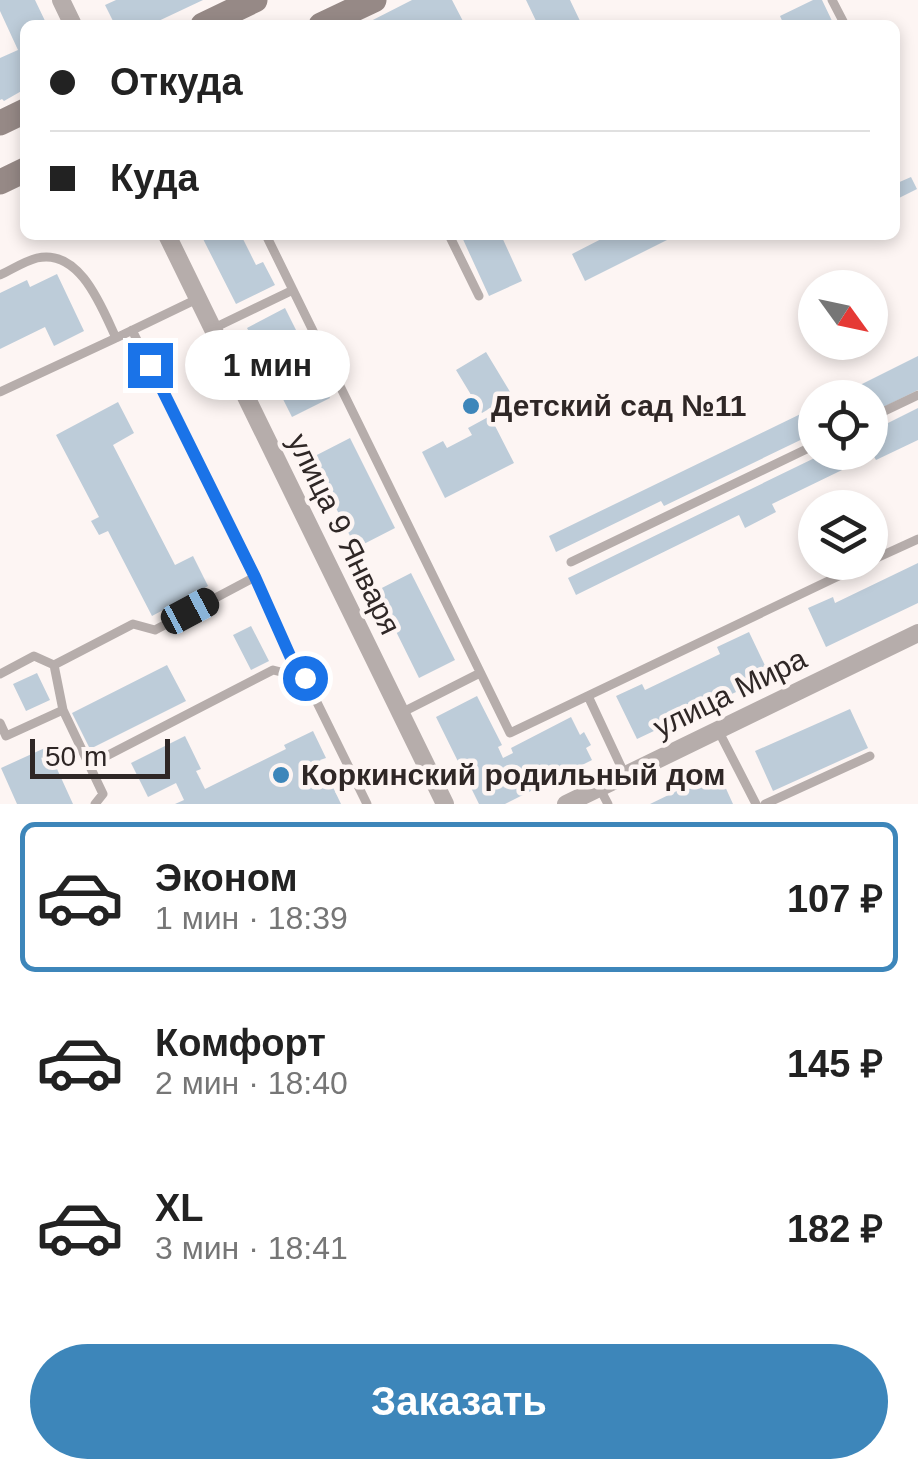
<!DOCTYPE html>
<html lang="ru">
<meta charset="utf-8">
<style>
:root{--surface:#fff;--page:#f6f6f6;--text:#222;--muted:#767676;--line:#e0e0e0;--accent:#3d86ba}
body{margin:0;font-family:Helvetica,sans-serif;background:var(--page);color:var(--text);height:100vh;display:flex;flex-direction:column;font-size:38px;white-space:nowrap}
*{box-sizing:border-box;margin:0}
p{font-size:32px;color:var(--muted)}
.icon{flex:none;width:55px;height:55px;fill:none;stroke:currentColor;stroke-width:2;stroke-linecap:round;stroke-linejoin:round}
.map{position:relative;height:804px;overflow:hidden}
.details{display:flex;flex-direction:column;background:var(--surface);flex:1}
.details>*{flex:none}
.top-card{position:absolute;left:20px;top:20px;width:880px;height:220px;border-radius:15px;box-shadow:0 5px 15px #0003;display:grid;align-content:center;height:220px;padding:0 30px;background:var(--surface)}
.needle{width:65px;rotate:123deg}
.fabs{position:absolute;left:798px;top:270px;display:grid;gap:20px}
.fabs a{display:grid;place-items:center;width:90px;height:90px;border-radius:50%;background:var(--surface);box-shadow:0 5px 15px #0003;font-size:50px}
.scale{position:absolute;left:30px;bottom:25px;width:140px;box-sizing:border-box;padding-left:10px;border:5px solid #2f2726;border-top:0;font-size:28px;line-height:35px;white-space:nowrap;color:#2f2726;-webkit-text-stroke:8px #fdf5f3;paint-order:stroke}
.end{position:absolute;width:45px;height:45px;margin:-22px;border:12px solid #1a73e8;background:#fff;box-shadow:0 0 0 5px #fff}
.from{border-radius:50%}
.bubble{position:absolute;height:70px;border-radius:35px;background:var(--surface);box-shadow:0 5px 15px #0003;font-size:32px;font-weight:600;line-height:70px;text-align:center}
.car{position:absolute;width:30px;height:60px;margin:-30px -15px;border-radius:12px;box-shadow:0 0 8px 2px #0007;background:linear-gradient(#222 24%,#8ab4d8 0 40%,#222 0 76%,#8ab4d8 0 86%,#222 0)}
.top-card b{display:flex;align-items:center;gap:35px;height:95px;font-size:38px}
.top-card b+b{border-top:2px solid var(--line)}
.top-card i{width:25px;height:25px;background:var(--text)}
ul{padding:18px 0 0;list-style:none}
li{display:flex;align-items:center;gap:30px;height:150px;margin:0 20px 15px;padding:0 10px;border:5px solid transparent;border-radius:15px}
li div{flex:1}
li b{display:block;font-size:38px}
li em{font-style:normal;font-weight:600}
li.on{border-color:var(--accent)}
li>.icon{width:90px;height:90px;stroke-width:1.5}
.button{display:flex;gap:20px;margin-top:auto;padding:20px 30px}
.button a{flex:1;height:115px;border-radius:60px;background:var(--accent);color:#fff;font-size:40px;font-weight:600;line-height:115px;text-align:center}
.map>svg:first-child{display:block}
</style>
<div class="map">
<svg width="918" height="804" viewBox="0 0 918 804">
<rect width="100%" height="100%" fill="#fdf5f3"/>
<!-- building -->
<path fill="#bdccd9" d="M0,0H35L47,25H25V89L4,101L2,99L0,100V58L18,50L0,11Z
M116,0H203L150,25H115L105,5Z
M412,0H452L465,25H363Z
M526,0H570L581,23L538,25Z
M813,0H822L834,25H784L780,16Z
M911,177L917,189L895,200V184Z
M201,235H241L256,265L263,262L275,285L236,304Z
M461,235H501L522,281L489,296Z
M609,235H677L585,281L572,254Z
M57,274L84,331L54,346L45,327L0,349V293L27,280L30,287Z
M285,308L330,398L292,417L247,328Z
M486,352L512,395L482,413L456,370Z
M918,356V390L870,414V398H834Z
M118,402L134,433L113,445L175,565L193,556L208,586L152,616L108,531L99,535L91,521L99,517L56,435Z
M815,407V433L664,506L661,501L556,552L549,536Z
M918,408V440L876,460L873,455L772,504L776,512L745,528L739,515L576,595L568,578L827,452H870V432Z
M490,416L514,463L445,498L422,452L443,441L447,448L472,435L468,428Z
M350,438L395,528L356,548L311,458Z
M918,563V603L826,647L808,608L833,597L835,603Z
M411,573L455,660L419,678L376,591Z
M251,626L269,661L251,670L233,635Z
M749,632L770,676L637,739L616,696L642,684L645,690L720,654L717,647Z
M167,665L186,701L90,749L72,713Z
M37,673L50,700L26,711L13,684Z
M477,696L502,745L498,747L503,758L513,753L511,748L571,717L580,735L584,732L591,745L586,748L592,760L505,804H479L436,717Z
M850,709L868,748L773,791L755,751Z
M313,731L326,758L320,760L341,804H175L184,800L176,783L148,797L131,763L185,736L201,769L196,771L205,789L286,749L284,745Z
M47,747L73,804H17L1,768Z
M718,771L733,804H650Z"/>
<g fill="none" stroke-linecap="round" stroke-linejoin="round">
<!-- lane -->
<path stroke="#b6adab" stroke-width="9" d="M832,0L845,25
M266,235L510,733L868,562
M449,235L479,296
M0,275C11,270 25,261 37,258C80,248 102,308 116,338L197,299
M212,329L293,290
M0,392L116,338
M870,418L918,395
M870,561L918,539
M571,562L815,445
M255,577L299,676
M0,674L34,656L54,665L133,624L155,630L255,577L132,330
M588,696L625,775
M63,710L103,794L95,804
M401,713L480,673
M0,723L6,736L63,710L54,665
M718,730L756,804
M89,765L273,670L305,678L367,804
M599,787L608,804
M765,804L870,756"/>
<!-- street -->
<path stroke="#b6adab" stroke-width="18" d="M61,0L73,25
M167,235L445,804
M566,804L918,633"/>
<!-- secondary -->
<path stroke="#968986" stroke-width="25" d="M203,25L255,0
M321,25L374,0
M0,123L25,111
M0,182L25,170"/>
</g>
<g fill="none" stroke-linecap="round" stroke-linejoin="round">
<!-- route -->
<path stroke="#1a73e8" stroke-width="12" d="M150,365L255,577L299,676L305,678"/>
</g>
<!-- markers -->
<g fill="#3d86ba" stroke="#fdf5f3" stroke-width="4">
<circle cx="471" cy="406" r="10"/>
<circle cx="281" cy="775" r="10"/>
</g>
<g text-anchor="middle" stroke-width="9" stroke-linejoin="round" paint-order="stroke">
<!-- poi labels -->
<g font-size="30" font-weight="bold" fill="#2f2726" stroke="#fdf5f3" text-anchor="start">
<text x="491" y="416">Детский сад №11</text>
<text x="301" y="785">Коркинский родильный дом</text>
</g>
<!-- street labels -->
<g font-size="30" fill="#2f2726" stroke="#fdf5f3">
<text transform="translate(344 534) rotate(64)" y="10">улица 9 Января</text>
<text transform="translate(730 693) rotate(-26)" y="10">улица Мира</text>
</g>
</g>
</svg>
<div class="fabs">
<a><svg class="needle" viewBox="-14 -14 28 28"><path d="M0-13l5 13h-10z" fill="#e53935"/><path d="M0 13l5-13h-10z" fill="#767676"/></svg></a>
<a><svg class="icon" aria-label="locate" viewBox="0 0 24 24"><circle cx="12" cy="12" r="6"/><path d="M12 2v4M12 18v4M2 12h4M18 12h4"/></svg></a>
<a><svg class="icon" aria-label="layers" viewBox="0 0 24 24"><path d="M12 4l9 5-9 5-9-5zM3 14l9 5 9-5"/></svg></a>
</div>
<div class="scale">50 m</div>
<i class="end from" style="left:305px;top:678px"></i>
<i class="end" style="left:150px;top:365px"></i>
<div class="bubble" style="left:185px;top:330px;width:165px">1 мин</div>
<i class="car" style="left:190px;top:611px;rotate:62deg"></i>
<div class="top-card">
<b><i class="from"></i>Откуда</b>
<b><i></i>Куда</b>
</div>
</div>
<section class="details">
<ul>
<li class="on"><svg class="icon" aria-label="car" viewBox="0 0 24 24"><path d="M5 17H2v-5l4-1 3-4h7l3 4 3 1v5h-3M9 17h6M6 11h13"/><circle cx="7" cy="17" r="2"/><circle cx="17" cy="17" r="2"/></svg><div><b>Эконом</b><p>1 мин · 18:39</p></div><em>107 ₽</em></li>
<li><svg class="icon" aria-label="car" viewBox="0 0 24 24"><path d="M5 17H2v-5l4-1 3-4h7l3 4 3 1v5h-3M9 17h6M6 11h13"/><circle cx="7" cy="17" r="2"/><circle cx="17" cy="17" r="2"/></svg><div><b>Комфорт</b><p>2 мин · 18:40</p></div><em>145 ₽</em></li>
<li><svg class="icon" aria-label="car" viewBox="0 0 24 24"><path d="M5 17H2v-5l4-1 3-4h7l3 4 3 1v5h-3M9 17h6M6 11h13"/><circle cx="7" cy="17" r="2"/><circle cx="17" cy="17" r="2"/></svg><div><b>XL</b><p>3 мин · 18:41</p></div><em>182 ₽</em></li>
</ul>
<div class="button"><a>Заказать</a></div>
</section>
